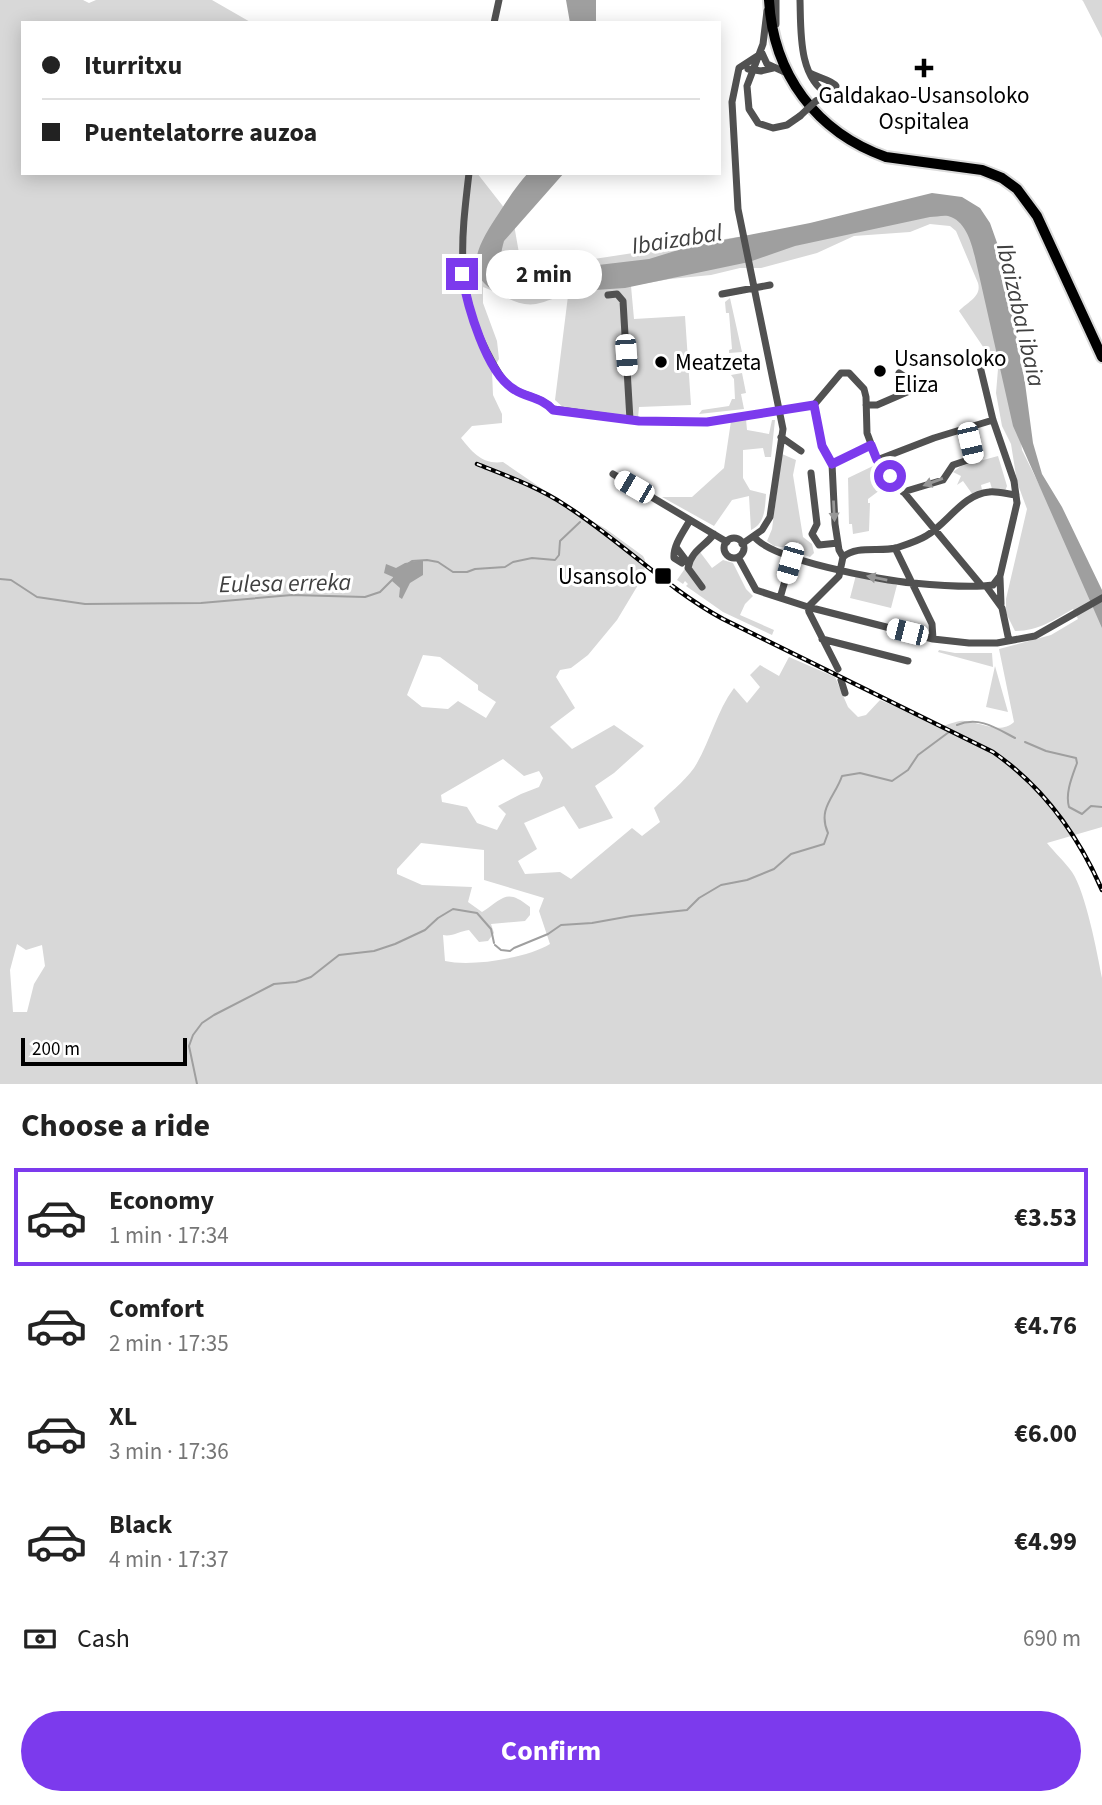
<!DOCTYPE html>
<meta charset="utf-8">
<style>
:root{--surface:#fff;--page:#f6f6f6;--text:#222;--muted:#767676;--line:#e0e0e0;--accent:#7c3aed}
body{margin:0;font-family:"Source Sans 3",sans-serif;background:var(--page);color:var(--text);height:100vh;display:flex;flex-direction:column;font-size:26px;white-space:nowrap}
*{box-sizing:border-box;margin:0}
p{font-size:23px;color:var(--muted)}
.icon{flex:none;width:38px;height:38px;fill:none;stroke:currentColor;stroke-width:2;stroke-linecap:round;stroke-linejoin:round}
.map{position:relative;height:1084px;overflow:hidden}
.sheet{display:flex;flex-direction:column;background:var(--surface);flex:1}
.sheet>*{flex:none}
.banner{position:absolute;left:21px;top:21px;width:700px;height:154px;border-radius:0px;box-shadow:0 4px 18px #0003;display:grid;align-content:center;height:154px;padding:0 21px;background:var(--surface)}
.scale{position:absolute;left:21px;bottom:18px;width:166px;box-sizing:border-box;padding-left:7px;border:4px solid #000;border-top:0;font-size:19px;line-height:24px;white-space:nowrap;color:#000;-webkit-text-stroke:5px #fff;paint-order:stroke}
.end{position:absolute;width:32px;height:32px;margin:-16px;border:9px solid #7c3aed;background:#fff;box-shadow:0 0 0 4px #fff}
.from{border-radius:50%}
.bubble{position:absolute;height:49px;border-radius:24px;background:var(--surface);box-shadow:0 4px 18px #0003;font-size:23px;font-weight:700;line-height:49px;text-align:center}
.car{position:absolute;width:21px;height:42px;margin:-21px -10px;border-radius:9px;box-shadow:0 0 5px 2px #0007;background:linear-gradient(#fff 24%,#345 0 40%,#fff 0 76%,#345 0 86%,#fff 0)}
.banner b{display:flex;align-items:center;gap:24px;height:66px;font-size:26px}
.banner b+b{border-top:2px solid var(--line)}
.banner i{width:18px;height:18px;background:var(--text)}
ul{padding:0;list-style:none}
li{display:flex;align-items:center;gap:21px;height:98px;margin:0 14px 10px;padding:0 7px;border:4px solid transparent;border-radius:0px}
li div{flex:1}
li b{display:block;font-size:26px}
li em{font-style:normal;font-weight:700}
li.on{border-color:var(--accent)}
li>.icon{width:63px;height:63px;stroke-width:1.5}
h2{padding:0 21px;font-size:32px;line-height:84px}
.pay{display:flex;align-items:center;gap:18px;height:77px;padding:0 21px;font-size:26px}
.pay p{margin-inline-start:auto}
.action{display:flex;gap:14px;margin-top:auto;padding:14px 21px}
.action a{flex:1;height:80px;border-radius:42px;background:var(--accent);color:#fff;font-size:28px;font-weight:700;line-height:80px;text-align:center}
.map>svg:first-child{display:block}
</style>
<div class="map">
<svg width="1102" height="1084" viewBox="0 0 1102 1084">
<rect width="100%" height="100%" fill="#fff"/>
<!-- green -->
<path fill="#d8d8d8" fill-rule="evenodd" d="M0,0H83L89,3L96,0H212L252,23H23V173H477L513,219L522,270L836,222L959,199L1001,292L1022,450L1102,612V827L1047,843C1055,853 1065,862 1072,872C1086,893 1097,952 1102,978V1084H0ZM930,224L950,226L956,231L978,283C982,297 967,302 959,311L998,369L996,393L1002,426L1011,444L1017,482L1027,509L1006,599V613L1015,631C1038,631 1054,620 1073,609L1078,619L1051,635L999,649L1014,722C1000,735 981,722 964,721C958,720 949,725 942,726L880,700L866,715L858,717L848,707L835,677L789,657L779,676L760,665L750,675L760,687L747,703L734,688C716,712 710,743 694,768C684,782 667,795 654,808L660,822L642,836L632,828L571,879L560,872L525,874L518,861L537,849L524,823L564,806L579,829L613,818L595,786L614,773L644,746L614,725L572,749L550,727L575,708L556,677L560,670L571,668L588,655L617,620L644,575L645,560L643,556L606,529L570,508L503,462C483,465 473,453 461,438L472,426L502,423V414L493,395L492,371L499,359L497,341L483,303V287C501,293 516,307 536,304C547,302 556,296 568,296L555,400L565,409L638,418L639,407L691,405L685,316L634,319L631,286L670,279L711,275L740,268H761L817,253L854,236L910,232ZM423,655L440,657L478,685V690L496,702L486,718L458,701L448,709L422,707L407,695ZM503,759L524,776L539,771L543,778L539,787L521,794L498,806L506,814L497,830L477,823L467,807L442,802L441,795ZM421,843L484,850V880L544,898L539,911L550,944C527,958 472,967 445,961L443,935C452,937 460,931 469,930L479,942L488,941L494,933L491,924L525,921L530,915V907C506,888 504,898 482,912L468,902L472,887L422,885L397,874V869ZM17,944L26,950L42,945L45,966L34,984L27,1012H13L10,970Z
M1082,0H1102V38L1083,1Z
M730,298L742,352L729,353V350L732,349L729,313H726L725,302Z
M742,373L746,393L741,394L744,409L699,414L702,410L729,406L732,399H735L734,379L731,375Z
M746,419L747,430L769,434L772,420H775L771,457H765L763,448L743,450V478L750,490L766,494C765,508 765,524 751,530L749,496L732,500L714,526L662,497H692L724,468L731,421Z
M782,454L796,460L793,475L803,537L812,544L814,553L810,557L802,554L803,546L798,542L792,543L788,548L774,546L767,541L772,529Z
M998,456L1007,486L1005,491L992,489L990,482L981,485L982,490L973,495L963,481L957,485L961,476L953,472L961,466Z
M873,466L888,484L868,499V503H870L869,531L853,534L852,524H849L848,478Z
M700,552L712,568L723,560L733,563L746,589L753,596L745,604L740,615L774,630L772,635L723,612L686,586L688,584L685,581L683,584L677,580L693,557Z
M856,575L897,585L891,608L850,598Z
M939,650L955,653H992L993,667L938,652Z
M995,666L1008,712L986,707Z"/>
<!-- water -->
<path fill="#9f9f9f" d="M566,0H596V23H570Z
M528,173H564L504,241C498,262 500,270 522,274L649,259L688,247L810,223L932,193L962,197L980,208L990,223L1001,254L1025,383L1033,443L1042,474L1062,507L1102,590V628L1013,426L977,266C973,249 968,221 948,216C943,215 935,217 930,217L795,246L749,262L625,288L504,296C458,276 478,245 499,213C508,199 517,185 528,173Z
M417,561H423V575L410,583L402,599L399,597L400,588L392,581L393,577L384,573L386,564L396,568L405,563Z"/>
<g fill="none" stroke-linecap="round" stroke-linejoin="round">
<!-- stream -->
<path stroke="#9f9f9f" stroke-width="2" d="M409,563L412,561L427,560L438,562L453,572H467L475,569L505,567L513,562L532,558L555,560L559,555L560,541L580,522
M0,579L11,580L37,597L85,604L201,603L292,595L365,597L380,592L393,579
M957,725C979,716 996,728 1015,738
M1025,742L1046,751L1076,758L1077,763C1072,777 1065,793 1069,807L1082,814L1091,806L1102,807
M495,945L501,950L510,951L514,948L548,934L561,925L592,923L631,916L687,910L699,898L721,885L747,880L774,869L791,854L824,844L828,833C817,808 835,797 842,776L860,773L892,781L908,770L918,755L949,732
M197,1084L189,1046L193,1035L202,1023L214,1015L274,984L296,982L311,977L339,955L374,951L395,944L425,930L438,918L453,909L477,913L491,929L494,943"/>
<defs>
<path id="trunk" d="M769,0C773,74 816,132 886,157L982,170L1002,178L1017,189L1037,216L1102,357"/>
</defs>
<!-- trunk casing -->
<use href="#trunk" stroke="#dbdbdb" stroke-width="14"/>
<!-- minor -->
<path stroke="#515151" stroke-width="7" d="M800,0C801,31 798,78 829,95
M767,11L763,44L747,86L749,109L758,123L773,128L787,125L800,116
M494,23L499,0
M776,24V0
M761,51L767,64L787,73
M748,69L761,71L773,68
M810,73C818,78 832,80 836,86L833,94L816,101
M469,173C461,241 455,289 487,352C493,363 498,375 507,384C520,397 540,395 553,409L639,421L707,422L814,405L841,373H849L864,389L866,397L867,433L877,460L981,585
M722,294L770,285
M608,295L617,294L623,301L630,420
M899,373L905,377L911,390
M814,405L822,446L832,464L835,524L839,550L843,557
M866,405H877L914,389
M781,437L801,451
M877,460L934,438L993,420
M832,464L871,445
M811,473L817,524L812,534L819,545L838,543
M613,474L727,542
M903,492L943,480L953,465L974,458L967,428
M754,536C768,559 883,581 913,583C934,585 973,588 993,585L1000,576L1017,503L1014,481L993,420L978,358
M724 548a10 10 0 1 1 20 0a10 10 0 1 1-20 0Z
M742,544L762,530L770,517L783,429L738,209L732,102L739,68L759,55
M676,547L685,559L682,563L674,558C673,545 684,531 690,520
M895,548L932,624L933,639
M738,557L756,590L808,607L933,639L969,643H997L1035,636L1102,598
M1000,578L1001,604
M986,586L1002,608L1009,641
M702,587L688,568C691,551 704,547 714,534
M780,598L792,557
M822,639L908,661
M838,669L809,612L808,607L839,576L843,557C857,545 879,552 896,548C905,545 918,541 926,536C947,524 963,494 989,492C997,491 1007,494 1016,495
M841,680L845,693"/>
<!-- trunk -->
<use href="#trunk" stroke="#000" stroke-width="10"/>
<defs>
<path id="rail" d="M477,464C507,476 538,487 565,505C620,540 666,588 723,619L993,752C1042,786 1078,835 1102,890"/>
</defs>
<!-- rail casing -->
<use href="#rail" stroke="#000" stroke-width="4.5"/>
<!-- rail -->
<use href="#rail" stroke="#fff" stroke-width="2" stroke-dasharray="5" stroke-linecap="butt"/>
<!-- minor-bridge -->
<path stroke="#515151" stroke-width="7" d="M800,116L816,101"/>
</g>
<!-- one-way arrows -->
<defs><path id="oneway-solid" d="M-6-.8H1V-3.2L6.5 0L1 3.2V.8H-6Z" transform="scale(1.75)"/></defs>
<g fill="#979797">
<use href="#oneway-solid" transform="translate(933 482) rotate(160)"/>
<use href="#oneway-solid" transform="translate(834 511) rotate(87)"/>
<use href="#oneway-solid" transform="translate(877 578) rotate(-169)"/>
</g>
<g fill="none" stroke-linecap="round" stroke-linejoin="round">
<!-- route -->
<path stroke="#7c3aed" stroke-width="9" d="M462,274C467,304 486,374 515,390C528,398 541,397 553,410L639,421L707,422L814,405L822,446L832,464L871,445L877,460L890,476"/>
</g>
<!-- markers -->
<g fill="#000" stroke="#fff" stroke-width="2.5">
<path d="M920.5 57.5h7v7h7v7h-7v7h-7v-7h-7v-7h7z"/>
<circle cx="661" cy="362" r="7"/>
<circle cx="880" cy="371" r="7"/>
<rect x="654" y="567" width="18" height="18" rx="3.5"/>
</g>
<g text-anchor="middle" stroke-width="6" stroke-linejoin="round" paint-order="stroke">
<!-- poi labels -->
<g font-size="23" fill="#000" stroke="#fff" text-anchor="start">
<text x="924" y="103" text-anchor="middle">Galdakao-Usansoloko<tspan x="924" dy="26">Ospitalea</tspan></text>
<text x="894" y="366">Usansoloko<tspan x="894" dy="26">Eliza</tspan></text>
<text x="675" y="370">Meatzeta</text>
<text x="647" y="584" text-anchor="end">Usansolo</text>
</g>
<!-- water labels -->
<g font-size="24" font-style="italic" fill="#404040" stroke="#fff">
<text transform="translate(677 239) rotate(-9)" y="8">Ibaizabal</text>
<text transform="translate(1021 315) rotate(77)" y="8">Ibaizabal ibaia</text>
<text transform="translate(285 583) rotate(-1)" y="8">Eulesa erreka</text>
</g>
</g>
</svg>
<div class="scale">200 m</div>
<i class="end from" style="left:890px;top:476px"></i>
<i class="end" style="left:462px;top:274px"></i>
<div class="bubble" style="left:486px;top:250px;width:116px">2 min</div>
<i class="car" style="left:626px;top:355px;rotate:176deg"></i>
<i class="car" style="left:970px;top:443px;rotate:167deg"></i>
<i class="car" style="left:634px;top:487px;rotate:300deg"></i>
<i class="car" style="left:790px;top:563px;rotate:196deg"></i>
<i class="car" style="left:907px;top:632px;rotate:284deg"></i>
<div class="banner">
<b><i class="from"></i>Iturritxu</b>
<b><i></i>Puentelatorre auzoa</b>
</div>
</div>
<section class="sheet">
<h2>Choose a ride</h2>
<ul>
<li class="on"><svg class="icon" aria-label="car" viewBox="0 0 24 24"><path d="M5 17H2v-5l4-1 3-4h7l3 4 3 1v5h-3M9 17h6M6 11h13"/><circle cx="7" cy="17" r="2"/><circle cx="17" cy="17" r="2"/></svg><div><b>Economy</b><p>1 min · 17:34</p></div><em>€3.53</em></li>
<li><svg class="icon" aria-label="car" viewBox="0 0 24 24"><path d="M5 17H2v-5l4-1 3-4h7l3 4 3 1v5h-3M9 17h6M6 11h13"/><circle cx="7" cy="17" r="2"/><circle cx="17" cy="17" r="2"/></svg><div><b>Comfort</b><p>2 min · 17:35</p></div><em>€4.76</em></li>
<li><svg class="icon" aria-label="car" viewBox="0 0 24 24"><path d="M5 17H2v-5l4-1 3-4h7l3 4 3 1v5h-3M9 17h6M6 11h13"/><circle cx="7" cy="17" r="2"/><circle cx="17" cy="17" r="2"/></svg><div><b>XL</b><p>3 min · 17:36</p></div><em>€6.00</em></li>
<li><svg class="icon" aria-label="car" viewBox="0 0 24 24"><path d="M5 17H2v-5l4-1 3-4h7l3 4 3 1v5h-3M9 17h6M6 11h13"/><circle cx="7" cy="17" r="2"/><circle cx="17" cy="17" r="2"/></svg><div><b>Black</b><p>4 min · 17:37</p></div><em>€4.99</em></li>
</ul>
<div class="pay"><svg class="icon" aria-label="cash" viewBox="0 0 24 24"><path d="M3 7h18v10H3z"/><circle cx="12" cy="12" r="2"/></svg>Cash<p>690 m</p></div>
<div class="action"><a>Confirm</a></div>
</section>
